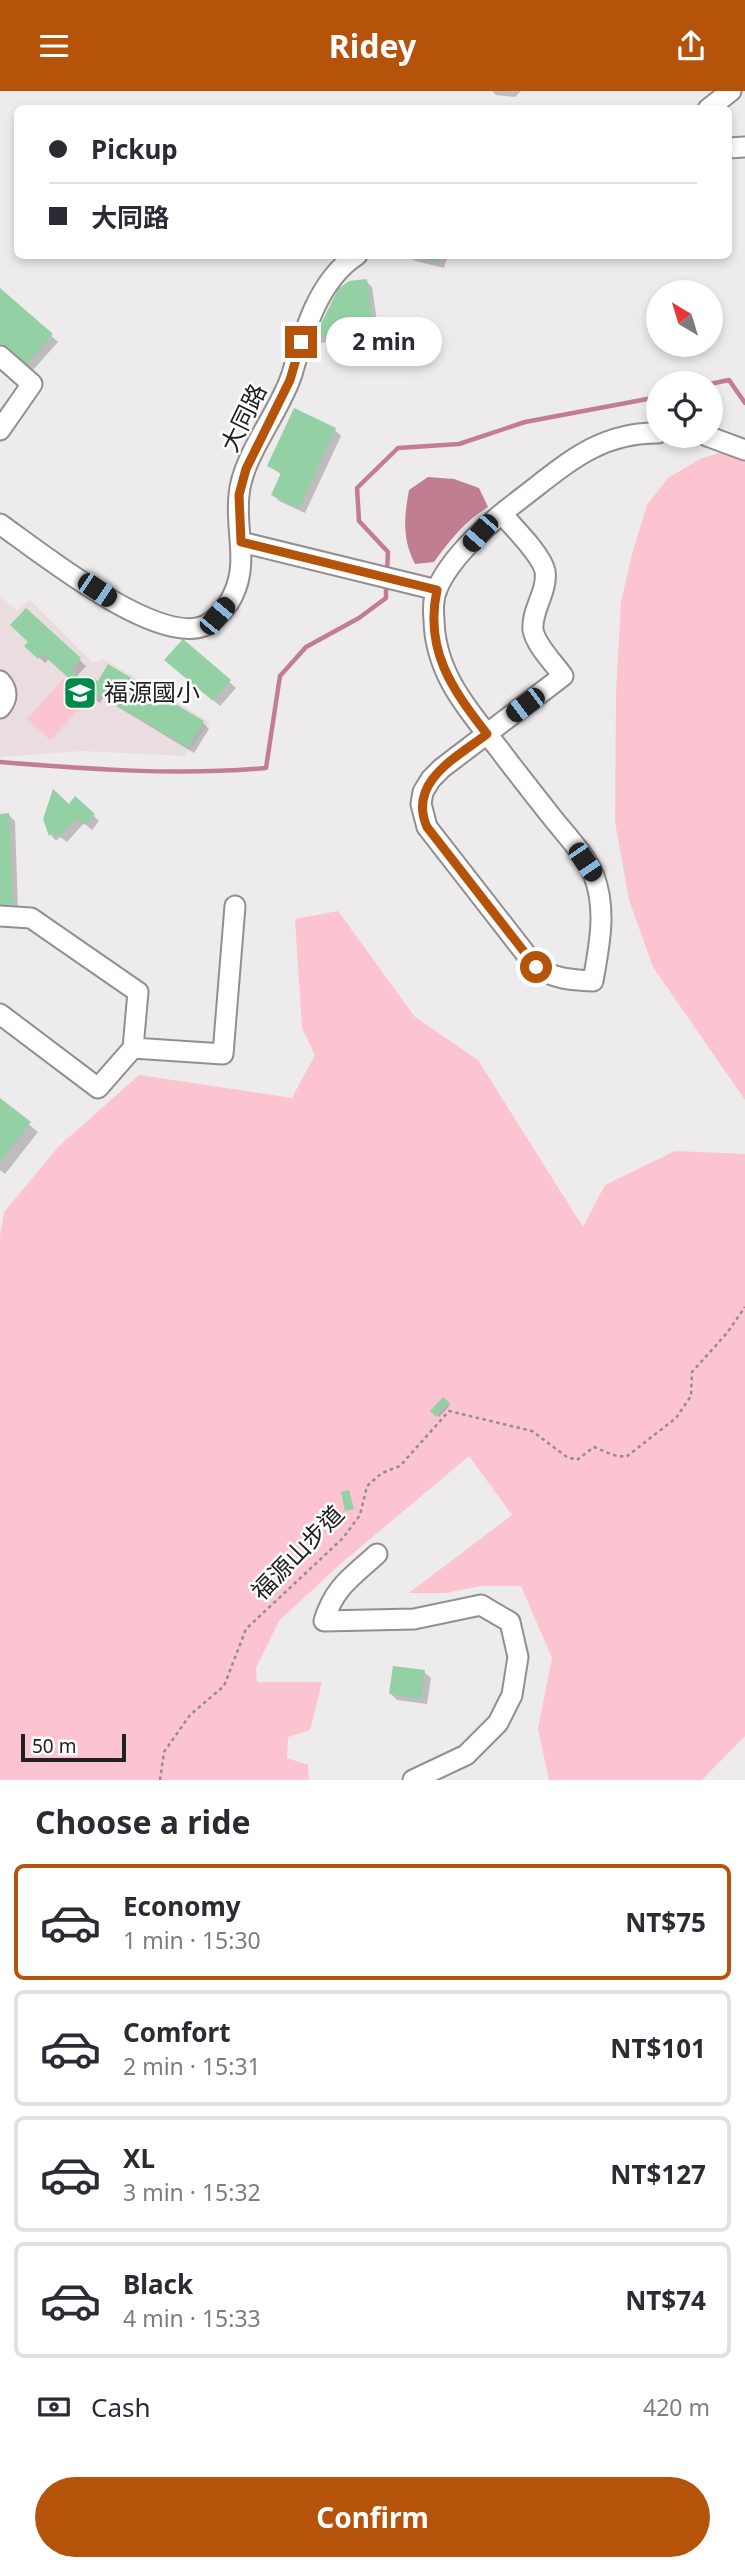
<!DOCTYPE html>
<meta charset="utf-8">
<style>
:root{--surface:#fff;--page:#f7f7f7;--text:#2b2b33;--muted:#7c7c81;--line:#e1e1e2;--accent:#b45309}
body{margin:0;font-family:"Noto Sans","Noto Sans TC",sans-serif;background:var(--page);color:var(--text);height:100vh;display:flex;flex-direction:column;font-size:26px;white-space:nowrap}
*{box-sizing:border-box;margin:0}
p{font-size:23px;color:var(--muted)}
.icon{flex:none;width:38px;height:38px;fill:none;stroke:currentColor;stroke-width:2;stroke-linecap:round;stroke-linejoin:round}
.map{position:relative;height:1689px;overflow:hidden}
.details{display:flex;flex-direction:column;background:var(--surface);flex:1}
.details>*{flex:none}
.banner{position:absolute;left:14px;top:14px;width:718px;height:154px;border-radius:10px;box-shadow:0 4px 10px #0003;display:grid;align-content:center;height:154px;padding:0 35px;background:var(--surface)}
.needle{width:46px;rotate:322deg}
.fabs{position:absolute;left:646px;top:189px;display:grid;gap:14px}
.fabs a{display:grid;place-items:center;width:77px;height:77px;border-radius:50%;background:var(--surface);box-shadow:0 4px 10px #0003;font-size:35px}
.scale{position:absolute;left:21px;bottom:18px;width:105px;box-sizing:border-box;padding-left:7px;border:4px solid #222121;border-top:0;font-size:19px;line-height:24px;white-space:nowrap;color:#222121;-webkit-text-stroke:5px #fff;paint-order:stroke}
.end{position:absolute;width:32px;height:32px;margin:-16px;border:9px solid #b45309;background:#fff;box-shadow:0 0 0 4px #fff}
.from{border-radius:50%}
.bubble{position:absolute;height:49px;border-radius:24px;background:var(--surface);box-shadow:0 4px 10px #0003;font-size:23px;font-weight:700;line-height:49px;text-align:center}
.car{position:absolute;width:21px;height:42px;margin:-21px -10px;border-radius:9px;box-shadow:0 0 5px 2px #0007;background:linear-gradient(#222 24%,#8ab4d8 0 40%,#222 0 76%,#8ab4d8 0 86%,#222 0)}
.banner b{display:flex;align-items:center;gap:24px;height:66px;font-size:26px}
.banner b+b{border-top:2px solid var(--line)}
.banner i{width:18px;height:18px;background:var(--text)}
ul{padding:0;list-style:none}
li{display:flex;align-items:center;gap:21px;height:116px;margin:0 14px 10px;padding:0 21px;border:4px solid var(--line);border-radius:10px}
li div{flex:1}
li b{display:block;font-size:26px}
li em{font-style:normal;font-weight:700}
li.active{border-color:var(--accent)}
li>.icon{width:63px;height:63px;stroke-width:1.5}
h2{padding:0 35px;font-size:32px;line-height:84px}
.pay{display:flex;align-items:center;gap:18px;height:77px;padding:0 35px;font-size:26px}
.pay p{margin-inline-start:auto}
.primary-button{display:flex;gap:14px;margin-top:auto;padding:14px 35px}
.primary-button a{flex:1;height:80px;border-radius:42px;background:var(--accent);color:#fff;font-size:28px;font-weight:700;line-height:80px;text-align:center}
header{display:flex;justify-content:space-between;align-items:center;height:91px;padding:0 35px;background:var(--accent);color:#fff;font-size:32px;font-weight:700}
.map>svg:first-child{display:block}
</style>
<header><svg class="icon" aria-label="menu" viewBox="0 0 24 24"><path d="M4 6h16M4 12h16M4 18h16"/></svg>Ridey<svg class="icon" aria-label="share" viewBox="0 0 24 24"><path d="M12 15V3M7 8l5-5 5 5M5 13v7h14v-7"/></svg></header>
<div class="map">
<svg width="745" height="1689" viewBox="0 0 745 1689">
<rect width="100%" height="100%" fill="#eeebec"/>
<!-- built -->
<path fill="#eadde0" d="M0,505L17,520L30,509L93,572L104,568L210,631L185,665L82,660L0,666Z"/>
<!-- green -->
<path fill="#fcc3d1" d="M722,361L745,370V1009L653,876L629,809L615,731L616,602L621,511L632,463L647,414L668,387L700,368Z
M64,587L88,609L50,649L27,628Z
M338,820L415,926L478,969L583,1136L605,1094L675,1060L745,1063V1645L702,1689H549L538,1638L552,1567L521,1495H481L445,1502H409L512,1424L469,1365L338,1475L279,1530L256,1577L257,1591H322L310,1639L288,1646L287,1667L308,1674L309,1689H0V1146L4,1121L59,1055L139,984L292,1007L315,964L302,937L295,828Z"/>
<!-- water -->
<path fill="#c27e91" d="M428,386L454,388L479,397L488,416C465,430 450,449 434,471L415,473C402,448 404,426 409,399Z"/>
<!-- shadow -->
<path fill="#0003" d="M492,0H521L515,6L496,4Z
M410,164H448L444,177L415,170Z
M366,190L372,196L379,244L321,252L316,246Z
M1,200L58,251L32,280L0,252Z
M335,339L341,345L305,422L279,410L273,403L282,384L269,375Z
M26,519L86,575L76,586L88,596L203,632L209,638L194,662L103,607L100,612L92,607L49,568L45,572L27,555L30,551Z
M183,550L236,597L220,615L173,575Z
M75,708L99,730L92,739L84,732L67,751L60,746L56,750L51,744L45,728L69,715Z
M9,724L15,730L18,819H6L0,814V725Z
M0,1009L38,1041L5,1083L0,1079Z
M443,1308L450,1314L439,1326L432,1320Z
M424,1581L431,1587L427,1613L397,1609L391,1603Z"/>
<g fill="none" stroke-linecap="round" stroke-linejoin="round">
<!-- stream -->
<path stroke="#c27e91" stroke-width="4.5" d="M710,293L729,289L745,312
M387,481L388,461L359,430L357,397L398,357L459,353L525,331L658,306
M0,671C88,678 177,685 266,677L280,585L306,556L359,527L386,507V494"/>
</g>
<!-- building -->
<path fill="#93d0a4" d="M412,164H440L438,172Z
M367,188L374,238L314,247L338,198L349,190Z
M0,197L53,243L25,275L0,254Z
M294,317L336,337L299,417L271,404L281,382L267,375Z
M26,517L81,567L71,578L88,594L92,586L98,590L108,573L204,630L188,657L96,602L93,607L84,601L42,563L38,568L24,555L28,551L10,534Z
M183,548L231,589L213,610L164,569Z
M53,698L69,713L75,705L95,723L85,734L77,727L59,746L53,741L49,745L43,728Z
M9,722L13,813L0,814V723Z
M0,1007L31,1031L0,1071Z
M443,1306L450,1312L436,1326L430,1320Z
M349,1399L354,1418L345,1420L341,1401Z
M393,1575L425,1579L421,1608L389,1603Z"/>
<g fill="none" stroke-linecap="round" stroke-linejoin="round">
<defs>
<path id="minor" d="M708,18L731,0
M728,57L745,56
M0,265L32,293L0,339
M707,345L745,359
M502,423C514,437 541,463 545,480C548,501 531,519 533,539C536,555 554,572 563,585L442,677L431,688L423,701L421,713L427,736L536,876C555,888 571,889 593,890C599,856 607,819 594,785C586,764 565,743 551,725C534,703 516,681 499,658C468,619 435,582 434,529C433,519 433,508 437,498C451,465 491,430 519,409C564,375 598,341 658,342
M0,433C40,461 155,554 204,535C214,531 229,514 233,504C249,472 235,438 239,404C242,365 280,321 292,283C304,241 318,189 357,164
M241,451L437,499
M0,590C8,599 8,608 0,617
M0,825L31,827L138,901L133,957
M0,923L98,997L133,957L223,963L235,815
M377,1463C352,1486 334,1496 324,1530L414,1528L481,1514L510,1531L518,1566L512,1604L498,1632L466,1664L413,1689"/>
</defs>
<!-- minor casing -->
<use href="#minor" stroke="#928f90" stroke-width="23"/>
<!-- path -->
<path stroke="#908e8f" stroke-width="2.5" stroke-dasharray="3.5 3.5" stroke-linecap="butt" d="M160,1689L164,1661L190,1624L224,1595L246,1538L343,1447L360,1424L367,1395L382,1382L400,1375L449,1320L532,1340L567,1366L577,1369L594,1356L613,1364L626,1366L676,1327L691,1305L692,1281L727,1242L745,1216"/>
<!-- minor -->
<use href="#minor" stroke="#fff" stroke-width="19"/>
</g>
<g fill="none" stroke-linecap="round" stroke-linejoin="round">
<!-- route -->
<path stroke="#b45309" stroke-width="9" d="M301,251L290,289L246,378L239,404L241,451L437,499C424,559 452,598 487,643C457,666 407,691 427,736L536,876"/>
</g>
<!-- icons -->
<defs>
<symbol id="school-square" viewBox="-11 -11 22 22"><rect x="-9" y="-9" width="18" height="18" rx="4" fill="#008a47" stroke="#fff"/><path d="M0-5L7-2L0 1L-7-2ZM-4 1L0 2.5L4 1V4Q0 6-4 4Z" fill="#fff"/></symbol>
</defs>
<g fill-rule="evenodd">
<use href="#school-square" x="61" y="583" width="38" height="38"/>
</g>
<g text-anchor="middle" stroke-width="5" stroke-linejoin="round" paint-order="stroke">
<!-- street labels -->
<g font-size="24" fill="#222121" stroke="#fff">
<text transform="translate(244 327) rotate(-64)" y="8">大同路</text>
<text transform="translate(298 1462) rotate(-46)" y="8">福源山步道</text>
</g>
<!-- poi labels -->
<g font-size="24" fill="#222121" stroke="#fff" text-anchor="start">
<text x="104" y="610">福源國小</text>
</g>
</g>
</svg>
<div class="fabs">
<a><svg class="needle" viewBox="-14 -14 28 28"><path d="M0-13l5 13h-10z" fill="#e53935"/><path d="M0 13l5-13h-10z" fill="#7c7c81"/></svg></a>
<a><svg class="icon" aria-label="locate" viewBox="0 0 24 24"><circle cx="12" cy="12" r="6"/><path d="M12 2v4M12 18v4M2 12h4M18 12h4"/></svg></a>
</div>
<div class="scale">50 m</div>
<i class="end from" style="left:536px;top:876px"></i>
<i class="end" style="left:301px;top:251px"></i>
<div class="bubble" style="left:326px;top:226px;width:116px">2 min</div>
<i class="car" style="left:480px;top:442px;rotate:221deg"></i>
<i class="car" style="left:97px;top:499px;rotate:124deg"></i>
<i class="car" style="left:217px;top:525px;rotate:40deg"></i>
<i class="car" style="left:525px;top:614px;rotate:233deg"></i>
<i class="car" style="left:585px;top:771px;rotate:146deg"></i>
<div class="banner">
<b><i class="from"></i>Pickup</b>
<b><i></i>大同路</b>
</div>
</div>
<section class="details">
<h2>Choose a ride</h2>
<ul>
<li class="active"><svg class="icon" aria-label="car" viewBox="0 0 24 24"><path d="M5 17H2v-5l4-1 3-4h7l3 4 3 1v5h-3M9 17h6M6 11h13"/><circle cx="7" cy="17" r="2"/><circle cx="17" cy="17" r="2"/></svg><div><b>Economy</b><p>1 min · 15:30</p></div><em>NT$75</em></li>
<li><svg class="icon" aria-label="car" viewBox="0 0 24 24"><path d="M5 17H2v-5l4-1 3-4h7l3 4 3 1v5h-3M9 17h6M6 11h13"/><circle cx="7" cy="17" r="2"/><circle cx="17" cy="17" r="2"/></svg><div><b>Comfort</b><p>2 min · 15:31</p></div><em>NT$101</em></li>
<li><svg class="icon" aria-label="car" viewBox="0 0 24 24"><path d="M5 17H2v-5l4-1 3-4h7l3 4 3 1v5h-3M9 17h6M6 11h13"/><circle cx="7" cy="17" r="2"/><circle cx="17" cy="17" r="2"/></svg><div><b>XL</b><p>3 min · 15:32</p></div><em>NT$127</em></li>
<li><svg class="icon" aria-label="car" viewBox="0 0 24 24"><path d="M5 17H2v-5l4-1 3-4h7l3 4 3 1v5h-3M9 17h6M6 11h13"/><circle cx="7" cy="17" r="2"/><circle cx="17" cy="17" r="2"/></svg><div><b>Black</b><p>4 min · 15:33</p></div><em>NT$74</em></li>
</ul>
<div class="pay"><svg class="icon" aria-label="cash" viewBox="0 0 24 24"><path d="M3 7h18v10H3z"/><circle cx="12" cy="12" r="2"/></svg>Cash<p>420 m</p></div>
<div class="primary-button"><a>Confirm</a></div>
</section>
